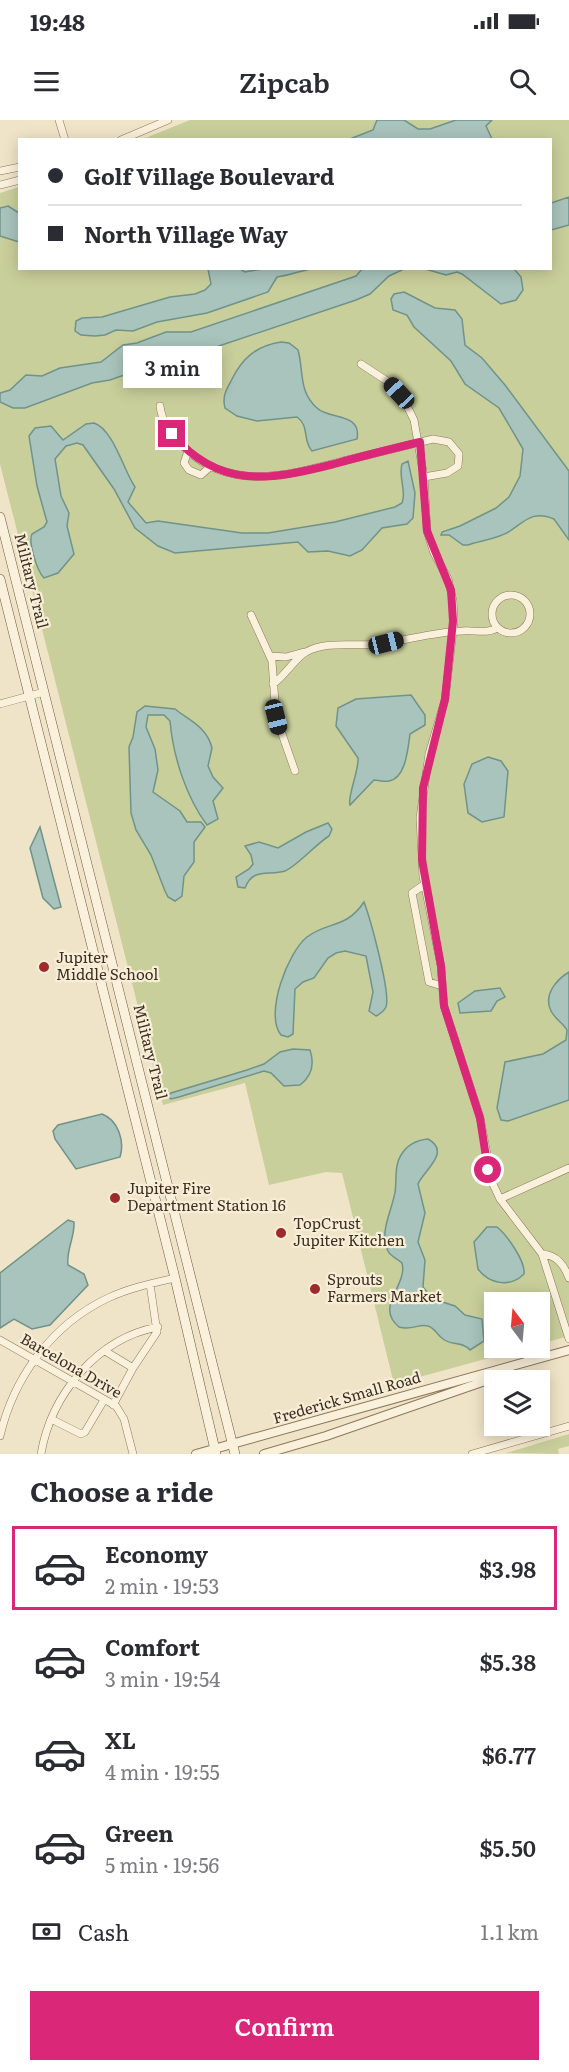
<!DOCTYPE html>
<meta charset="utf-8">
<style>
:root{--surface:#fff;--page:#f2f2f3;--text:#2b2b33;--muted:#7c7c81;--line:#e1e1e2;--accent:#db2777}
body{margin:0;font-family:Literata,serif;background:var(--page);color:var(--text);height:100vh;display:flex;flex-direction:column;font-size:22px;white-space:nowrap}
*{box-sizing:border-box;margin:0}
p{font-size:20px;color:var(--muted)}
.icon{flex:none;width:33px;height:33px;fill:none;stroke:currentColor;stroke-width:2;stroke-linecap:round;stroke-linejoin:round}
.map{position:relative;height:1334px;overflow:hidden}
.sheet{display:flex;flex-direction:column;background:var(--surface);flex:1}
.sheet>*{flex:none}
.banner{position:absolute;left:18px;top:18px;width:534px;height:132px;border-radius:0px;box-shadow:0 3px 15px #0003;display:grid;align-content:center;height:132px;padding:0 30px;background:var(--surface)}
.needle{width:39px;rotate:344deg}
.buttons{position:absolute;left:484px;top:1172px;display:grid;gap:12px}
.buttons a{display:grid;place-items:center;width:66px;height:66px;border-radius:0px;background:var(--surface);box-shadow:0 3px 15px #0003;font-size:30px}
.end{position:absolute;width:27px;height:27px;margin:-14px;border:8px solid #db2777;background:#fff;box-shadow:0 0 0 3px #fff}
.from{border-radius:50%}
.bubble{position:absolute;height:42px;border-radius:0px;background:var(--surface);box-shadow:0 3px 15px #0003;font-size:20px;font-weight:600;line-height:42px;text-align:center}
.car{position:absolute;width:18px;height:36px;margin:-18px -9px;border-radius:8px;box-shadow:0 0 4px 2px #0007;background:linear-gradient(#222 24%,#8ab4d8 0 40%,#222 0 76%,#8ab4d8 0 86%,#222 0)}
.banner b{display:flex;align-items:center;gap:21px;height:57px;font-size:22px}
.banner b+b{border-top:2px solid var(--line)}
.banner i{width:15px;height:15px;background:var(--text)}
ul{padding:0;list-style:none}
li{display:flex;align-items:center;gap:18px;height:84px;margin:0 12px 9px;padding:0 18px;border:3px solid transparent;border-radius:0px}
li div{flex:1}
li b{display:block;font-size:22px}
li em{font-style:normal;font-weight:600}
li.on{border-color:var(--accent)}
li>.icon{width:54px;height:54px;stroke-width:1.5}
h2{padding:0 30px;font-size:27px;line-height:72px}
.pay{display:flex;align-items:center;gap:15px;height:66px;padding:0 30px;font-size:22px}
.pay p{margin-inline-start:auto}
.cta{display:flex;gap:12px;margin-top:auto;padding:12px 30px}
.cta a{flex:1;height:69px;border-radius:0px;background:var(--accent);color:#fff;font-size:24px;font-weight:600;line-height:69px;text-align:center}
.status{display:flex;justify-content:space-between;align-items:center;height:42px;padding:0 30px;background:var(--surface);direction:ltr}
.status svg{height:16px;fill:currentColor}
header{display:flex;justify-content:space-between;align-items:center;height:78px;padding:0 30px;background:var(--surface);font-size:27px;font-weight:600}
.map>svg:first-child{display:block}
</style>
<div class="status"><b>19:48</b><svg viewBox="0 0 49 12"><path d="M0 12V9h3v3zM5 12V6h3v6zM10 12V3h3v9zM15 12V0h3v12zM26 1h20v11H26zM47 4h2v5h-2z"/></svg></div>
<header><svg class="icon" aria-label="menu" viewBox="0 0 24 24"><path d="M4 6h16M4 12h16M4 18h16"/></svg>Zipcab<svg class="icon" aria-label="search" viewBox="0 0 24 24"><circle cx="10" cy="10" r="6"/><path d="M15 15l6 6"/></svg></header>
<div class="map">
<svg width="569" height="1334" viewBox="0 0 569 1334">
<rect width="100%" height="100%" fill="#f0e4c8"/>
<!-- green -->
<path fill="#c9cf9b" d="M190,0H569V1216L540,1224V1182H495V1227H529L394,1264L342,1053L326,1052L269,1065L245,963L163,985L0,344V73L19,67L20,148H550V20L143,19Z
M569,1314V1326L558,1329L559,1334L506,1333Z"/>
<!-- water -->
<path fill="#a9c4bc" stroke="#6f938a" stroke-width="1.5" d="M377,0H404L418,9H430L456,0H492L486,6L492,19H350L373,10Z
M569,77V105L551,110V83Z
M8,86L19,93V122L0,116V88Z
M208,149H240L245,152L262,149H312C299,151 291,155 277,157L268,172L207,193L157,202L133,211L116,210L105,215L95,216L81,215L75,211L76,201L82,198L102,197L170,177L195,174L205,170L211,164Z
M362,149H404L389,156L370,174L356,180L210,229L192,233L171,232L144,248L110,260L92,263L25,288H13L0,282V273L10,270L26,255L42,256L60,248L101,242L123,225L137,223L166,212H191L356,156Z
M425,149H514L521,157L523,170L516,180L501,184L462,154L457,152L446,155Z
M404,172L435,188L455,190L462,199L465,225L482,238L505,265L569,351V420L554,399C533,390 525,401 510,411C500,418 480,421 468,425H463L449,415H441L442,412L460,406L496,388L509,377L520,356L523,329L499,288L465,264L451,241L414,207L407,195L393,190L391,179L394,174Z
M281,222L289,223L298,230C304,251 298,271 317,288C329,300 362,292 357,319L312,331C302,320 310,306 297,297L257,301L237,296L225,288C222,277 226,270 231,261C242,238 256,226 281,222Z
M94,303C113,309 124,351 135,367L128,382L146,403L158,401L242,413H268L335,402L395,387L402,383C407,371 398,358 402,344L408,341L415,373L413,398L407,404L382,408L362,430L350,436L328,431L308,432L298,422L175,433L158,426L135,408L114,369L83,325L77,323L66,326L55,339L61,376L69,393L67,406L74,434L58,453L44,458C37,451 28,422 32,414L44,407L47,402L37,366L29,316L35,308L51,306L63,320L86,304Z
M411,575L425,595V605L410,614C408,628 406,658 389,661C384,662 379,660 374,660L350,685C347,677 359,651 358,638L336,606L338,588L356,579Z
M145,586L175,589C190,601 207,607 212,628L208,646L213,657L223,668L213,681L218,699L207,705C186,677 173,636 170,601L164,595H148L146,607L155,629L158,650L153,672L180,691L187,702H201L205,707L194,722V742L184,756L182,776L175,781L168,777L165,771L151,735L136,710L131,693L129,627L133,617L137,592Z
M488,637L501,641L508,651L504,697L482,702L468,693L464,664L472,644Z
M328,703L332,709L329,716C316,724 296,747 285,751C268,756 253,747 245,768L238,767L236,757L249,749L253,744L251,735L245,726L259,722L278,728L306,712Z
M40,707L61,787L54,789L43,778L30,728Z
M364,782C370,798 391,873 386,887C384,891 380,894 376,896L369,891L373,872L366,836L345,831L336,833L328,838L314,858L303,862L295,869L293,914L288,917L281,915C264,894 288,832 307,817C328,801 346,809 364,782Z
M569,852V980L508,1001L501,1000L497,988L505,942L543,934L566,920L567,910C563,903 555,899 551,891C543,875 556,860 569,852Z
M500,868L505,877L497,881L491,891L460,893L458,883L475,871Z
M293,929L310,930C315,945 312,956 300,965L284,966L271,953L264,951L179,977L171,979L168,976L171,973L247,950L264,944L280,932Z
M102,994C118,1000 125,1021 120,1037L76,1049L55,1019L53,1011L58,1005Z
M428,1019C452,1032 423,1051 418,1064L425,1093L418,1122L425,1140L423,1167L433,1179L455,1186L465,1195L482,1199L484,1221L470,1230C462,1221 452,1226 443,1219C437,1215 435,1208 428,1206C419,1203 412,1211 399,1207C374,1186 408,1166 402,1143C397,1138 391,1137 388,1131C379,1111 392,1091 395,1072C397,1060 394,1046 401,1035C407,1025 417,1020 428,1019Z
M68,1100L74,1102C75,1117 66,1130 68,1145L84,1154L88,1165L50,1205L32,1209L14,1199L0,1208V1153Z
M487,1107H497C507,1115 526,1142 524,1154C510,1168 489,1164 478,1149L474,1122Z"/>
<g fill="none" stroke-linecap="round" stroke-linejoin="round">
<defs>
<path id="minor" d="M59,0L65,20
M121,20L168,0
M0,51L20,47
M0,65L20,60
M361,244L390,263L404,280L414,300L424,357L427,411L434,433L448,459L453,481L454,501L445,580L429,634L420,698L423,756L441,846L444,886L480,997L492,1062L500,1079L542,1134L569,1219
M160,286C162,304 173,316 186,329C231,372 289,355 343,341C373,334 403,326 433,319L449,322L459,334L458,346L447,353L424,357
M188,331L184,343L189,350L201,355L211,346
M492 494a19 19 0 1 1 38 0a19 19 0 1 1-38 0Z
M251,495L272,541L276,597L295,651
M270,536L286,537L304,532
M273,564C285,556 296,537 306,532C328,520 356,527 380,524C408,520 434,512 462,511C476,510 485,514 498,508
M0,584L44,572
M425,764L412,773L429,862L442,866
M500,1079L569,1048
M542,1134C557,1135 564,1145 569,1158
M0,1220L116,1286L124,1299L133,1334
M105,1231L133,1248
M113,1285L133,1248L157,1212L150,1164
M51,1299L81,1314L85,1312L104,1280
M0,1316C14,1256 53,1204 108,1178C129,1168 153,1163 175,1158
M41,1334C51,1275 97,1218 158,1207
M472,1334L569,1306"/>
<path id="tertiary" d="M196,1334L569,1230
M264,1334L326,1316L485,1261L499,1253"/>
<path id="secondary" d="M0,397L235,1334
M0,459L175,1158L216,1334"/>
</defs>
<!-- minor casing -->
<use href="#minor" stroke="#8d765c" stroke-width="8"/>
<!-- tertiary casing -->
<use href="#tertiary" stroke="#8d765c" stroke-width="10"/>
<!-- secondary casing -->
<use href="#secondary" stroke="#6f573f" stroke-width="10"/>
<!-- minor -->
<use href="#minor" stroke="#faf1dc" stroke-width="7"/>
<!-- tertiary -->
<use href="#tertiary" stroke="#faf1dc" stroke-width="8"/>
<!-- secondary -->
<use href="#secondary" stroke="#faf1dc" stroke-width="9"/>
</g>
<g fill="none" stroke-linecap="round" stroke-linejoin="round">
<!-- route -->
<path stroke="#db2777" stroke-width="8" d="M172,314C219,370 271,360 334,344C362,336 391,329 420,322L427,411L451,470L453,501L445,579L423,668L422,740L441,846L444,886L480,998L488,1050"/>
</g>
<!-- markers -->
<g fill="#9e2a2b" stroke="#f7eed8" stroke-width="2">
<circle cx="44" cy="847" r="6"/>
<circle cx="115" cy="1078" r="6"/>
<circle cx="281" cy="1113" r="6"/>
<circle cx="315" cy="1169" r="6"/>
</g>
<g text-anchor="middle" stroke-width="4.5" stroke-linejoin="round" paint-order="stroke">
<!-- street labels -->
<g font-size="15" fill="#3d2e20" stroke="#f7eed8">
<text transform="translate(31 461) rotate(76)" y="5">Military Trail</text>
<text transform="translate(150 932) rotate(76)" y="5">Military Trail</text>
<text transform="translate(71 1246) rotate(30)" y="5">Barcelona Drive</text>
<text transform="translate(347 1278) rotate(-16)" y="5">Frederick Small Road</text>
</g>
<!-- poi labels -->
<g font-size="15" fill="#3d2e20" stroke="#f7eed8" text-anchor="start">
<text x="56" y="843">Jupiter<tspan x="56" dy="17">Middle School</tspan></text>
<text x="127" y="1074">Jupiter Fire<tspan x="127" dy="17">Department Station 16</tspan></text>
<text x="293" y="1109">TopCrust<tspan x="293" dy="17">Jupiter Kitchen</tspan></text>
<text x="327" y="1165">Sprouts<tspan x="327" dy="17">Farmers Market</tspan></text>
</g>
</g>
</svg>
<div class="buttons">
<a><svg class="needle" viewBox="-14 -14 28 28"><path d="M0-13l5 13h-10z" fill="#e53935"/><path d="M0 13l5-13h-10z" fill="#7c7c81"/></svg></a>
<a><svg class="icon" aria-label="layers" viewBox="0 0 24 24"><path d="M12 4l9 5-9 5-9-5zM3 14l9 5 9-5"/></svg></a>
</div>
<i class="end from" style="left:488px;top:1050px"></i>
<i class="end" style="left:172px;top:314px"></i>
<div class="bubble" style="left:123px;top:226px;width:99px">3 min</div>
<i class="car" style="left:399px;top:273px;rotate:317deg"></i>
<i class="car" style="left:386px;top:523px;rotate:76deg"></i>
<i class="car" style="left:276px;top:597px;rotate:166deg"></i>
<div class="banner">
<b><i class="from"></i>Golf Village Boulevard</b>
<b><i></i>North Village Way</b>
</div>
</div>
<section class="sheet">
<h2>Choose a ride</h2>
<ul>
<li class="on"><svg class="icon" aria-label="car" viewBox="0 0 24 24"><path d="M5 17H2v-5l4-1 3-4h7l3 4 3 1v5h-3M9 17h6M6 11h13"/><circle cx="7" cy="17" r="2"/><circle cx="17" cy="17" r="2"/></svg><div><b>Economy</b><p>2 min · 19:53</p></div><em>$3.98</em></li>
<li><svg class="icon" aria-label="car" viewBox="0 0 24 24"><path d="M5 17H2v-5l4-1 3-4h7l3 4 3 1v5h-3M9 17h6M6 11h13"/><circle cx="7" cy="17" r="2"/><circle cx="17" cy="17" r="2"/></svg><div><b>Comfort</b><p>3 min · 19:54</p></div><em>$5.38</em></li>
<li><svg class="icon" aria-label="car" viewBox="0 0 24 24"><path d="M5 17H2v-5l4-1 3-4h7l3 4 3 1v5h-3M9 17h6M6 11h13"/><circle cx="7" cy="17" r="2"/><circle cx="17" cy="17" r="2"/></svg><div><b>XL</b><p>4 min · 19:55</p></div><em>$6.77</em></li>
<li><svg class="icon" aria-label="car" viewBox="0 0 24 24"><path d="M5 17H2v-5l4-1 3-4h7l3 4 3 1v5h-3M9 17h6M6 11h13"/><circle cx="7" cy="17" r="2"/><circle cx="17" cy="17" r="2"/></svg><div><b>Green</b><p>5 min · 19:56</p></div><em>$5.50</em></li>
</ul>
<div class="pay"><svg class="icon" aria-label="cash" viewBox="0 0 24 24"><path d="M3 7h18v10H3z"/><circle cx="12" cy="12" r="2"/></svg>Cash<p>1.1 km</p></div>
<div class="cta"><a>Confirm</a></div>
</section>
